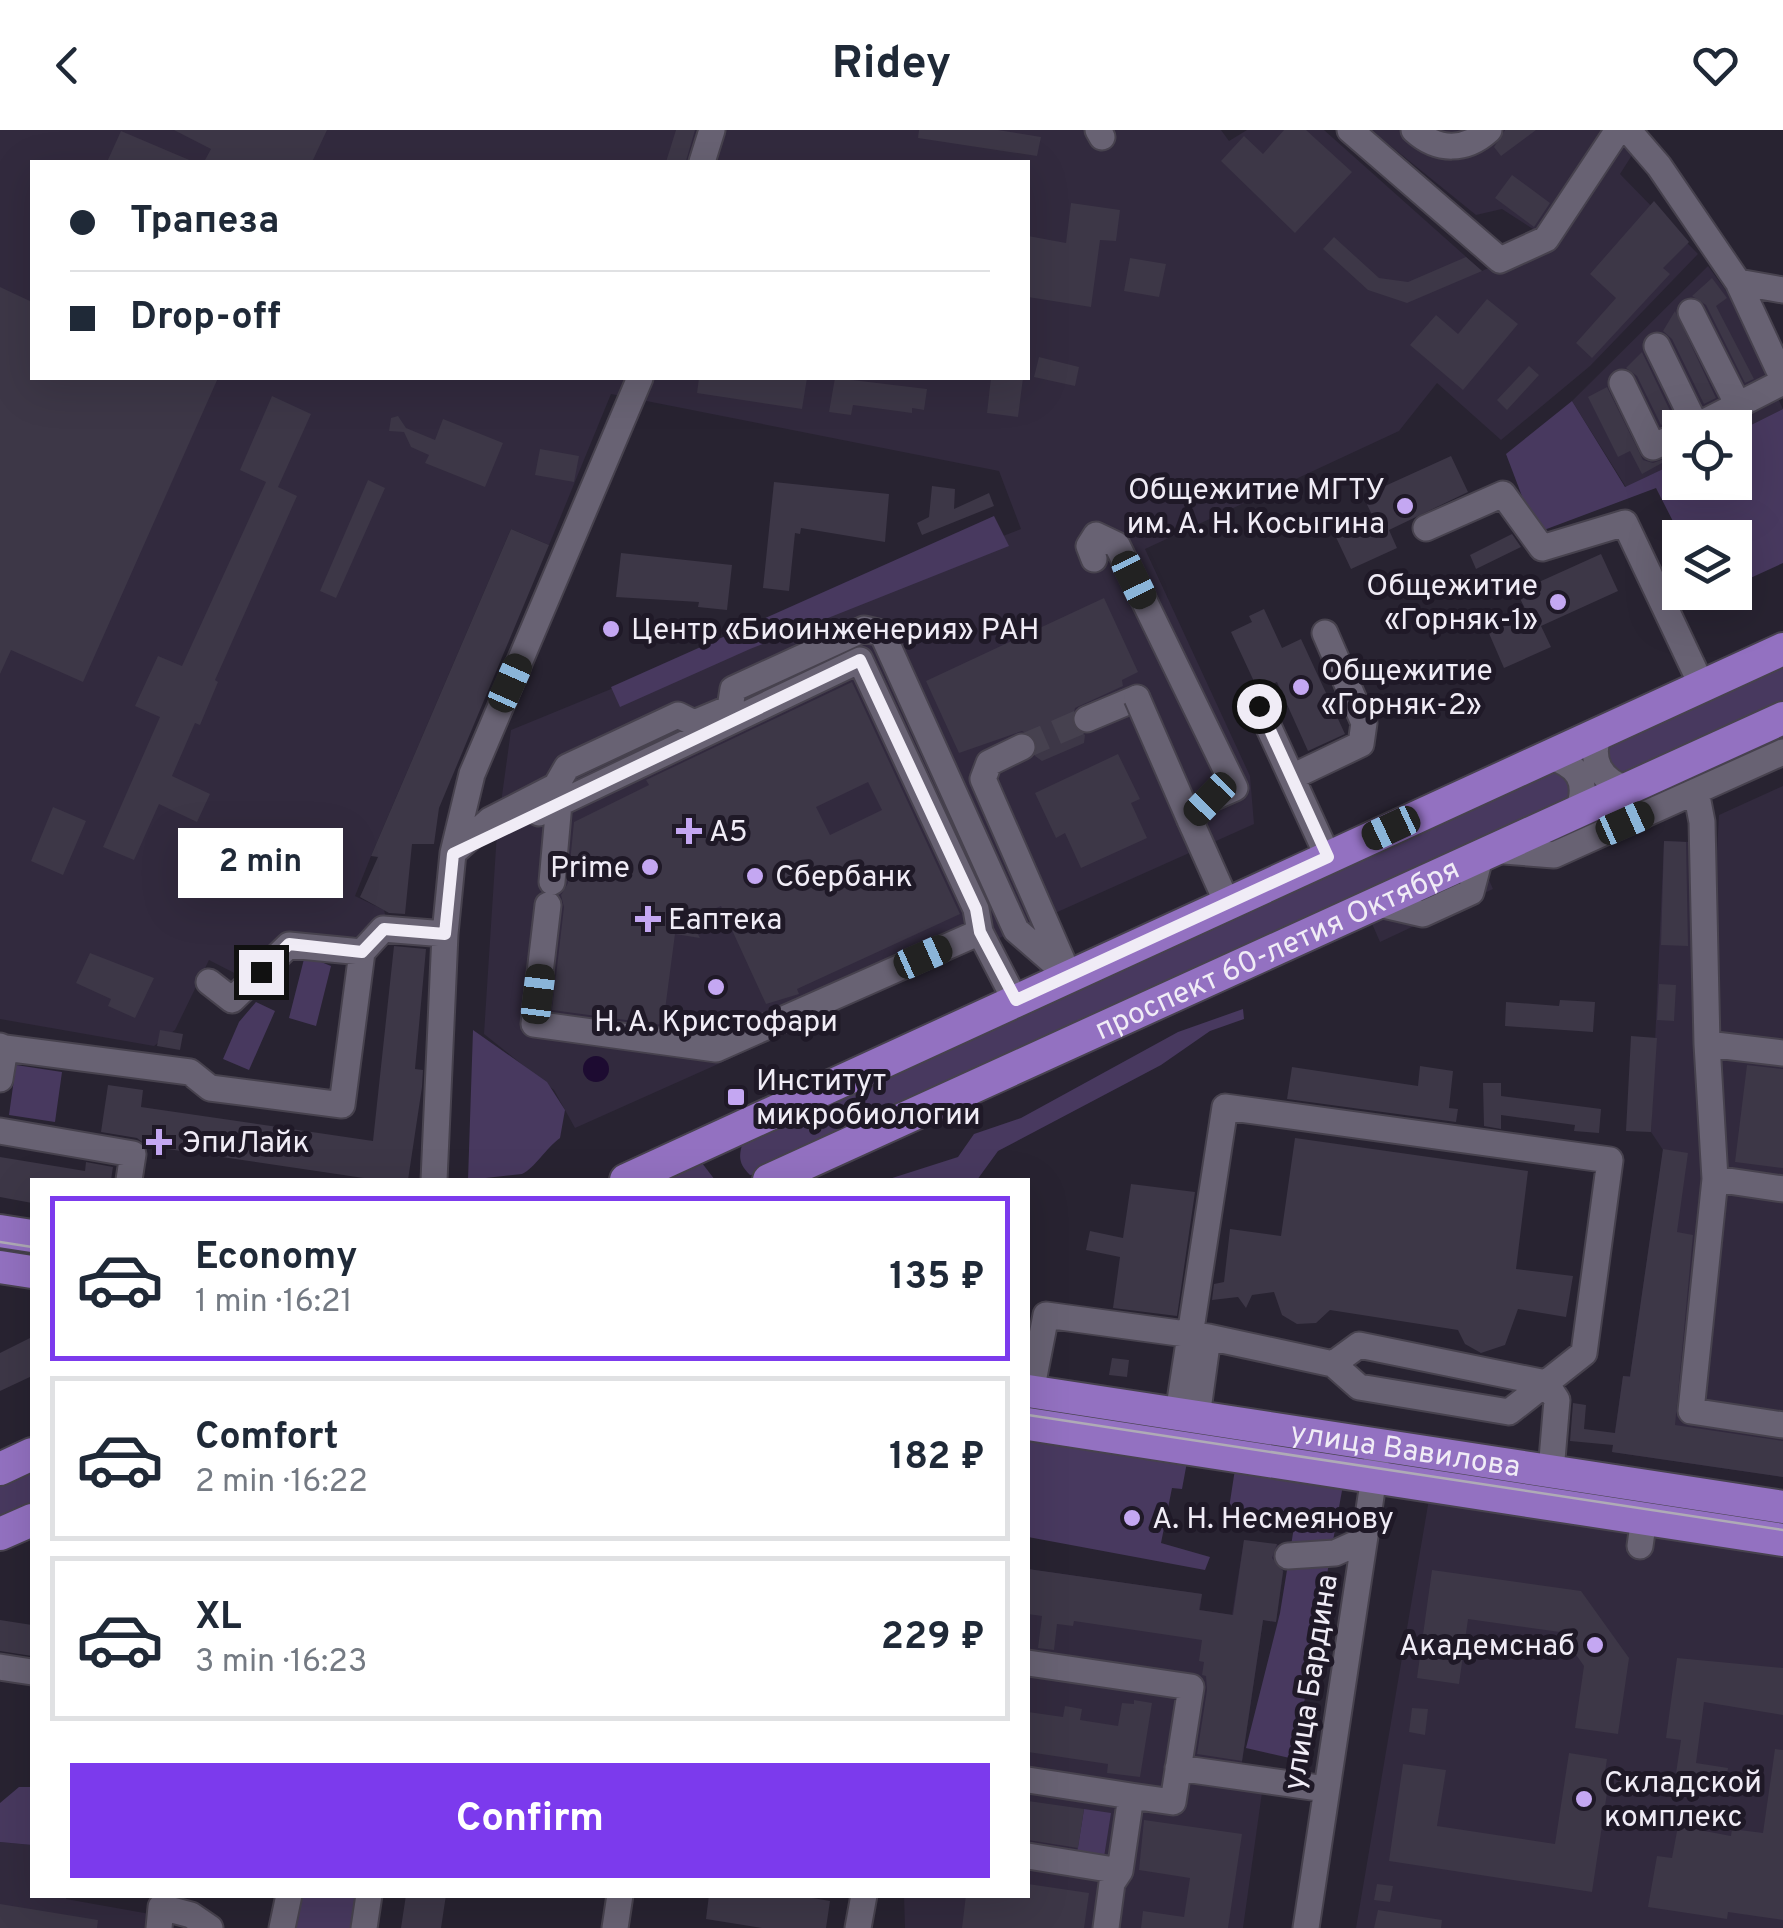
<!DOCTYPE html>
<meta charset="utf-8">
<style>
:root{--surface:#fff;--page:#f6f6f7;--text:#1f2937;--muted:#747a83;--line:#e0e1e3;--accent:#7c3aed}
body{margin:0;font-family:Overpass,sans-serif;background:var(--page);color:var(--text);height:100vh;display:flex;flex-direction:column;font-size:38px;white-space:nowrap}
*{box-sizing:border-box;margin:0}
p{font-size:32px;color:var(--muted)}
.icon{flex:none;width:55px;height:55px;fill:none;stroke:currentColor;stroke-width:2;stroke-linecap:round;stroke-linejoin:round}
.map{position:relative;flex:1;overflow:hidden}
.sheet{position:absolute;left:30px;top:1048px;width:1000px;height:720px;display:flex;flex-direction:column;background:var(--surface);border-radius:0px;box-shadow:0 10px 40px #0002}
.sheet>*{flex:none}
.guide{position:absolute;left:30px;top:30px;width:1000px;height:220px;border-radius:0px;box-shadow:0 10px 40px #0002;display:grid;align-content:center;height:220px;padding:0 40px;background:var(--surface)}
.buttons{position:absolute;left:1662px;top:280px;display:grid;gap:20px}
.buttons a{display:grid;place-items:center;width:90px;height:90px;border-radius:0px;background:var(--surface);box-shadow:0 10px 40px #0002;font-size:50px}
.end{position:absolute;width:45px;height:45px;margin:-22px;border:12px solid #f0ecf6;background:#111;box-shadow:0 0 0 5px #111}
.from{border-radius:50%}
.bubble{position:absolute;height:70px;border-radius:0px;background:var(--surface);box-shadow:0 10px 40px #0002;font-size:32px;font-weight:700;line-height:70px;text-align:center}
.car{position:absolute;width:30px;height:60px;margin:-30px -15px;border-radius:12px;box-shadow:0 0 8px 2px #0007;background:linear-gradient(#222 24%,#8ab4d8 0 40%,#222 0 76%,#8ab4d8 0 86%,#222 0)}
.guide b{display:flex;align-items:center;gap:35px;height:95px;font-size:38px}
.guide b+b{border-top:2px solid var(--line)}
.guide i{width:25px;height:25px;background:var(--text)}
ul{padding:18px 0 0;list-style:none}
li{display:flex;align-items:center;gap:30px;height:165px;margin:0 20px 15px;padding:0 20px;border:5px solid var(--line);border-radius:0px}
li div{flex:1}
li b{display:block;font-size:38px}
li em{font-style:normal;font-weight:700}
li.selected{border-color:var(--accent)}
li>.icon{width:90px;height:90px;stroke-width:1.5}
.primary-button{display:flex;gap:20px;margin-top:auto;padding:20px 40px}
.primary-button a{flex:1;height:115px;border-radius:0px;background:var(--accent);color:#fff;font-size:40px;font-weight:700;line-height:115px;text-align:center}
header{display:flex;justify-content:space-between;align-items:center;height:130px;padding:0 40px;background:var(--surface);font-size:45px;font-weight:700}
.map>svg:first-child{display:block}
</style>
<header><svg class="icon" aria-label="back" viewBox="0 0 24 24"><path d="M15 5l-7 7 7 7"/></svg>Ridey<svg class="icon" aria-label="heart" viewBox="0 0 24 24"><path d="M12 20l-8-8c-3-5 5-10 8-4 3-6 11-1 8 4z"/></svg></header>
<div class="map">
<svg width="1783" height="1798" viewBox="0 0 1783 1798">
<rect width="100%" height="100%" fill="#282331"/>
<!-- built -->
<path fill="#322a3e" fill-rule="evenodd" d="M0,0H1221L1229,11L1247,0H1324L1482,141L1550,110L1502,79L1476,85L1371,0H1648L1620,44L1698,124L1590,236L1501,310L1437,253L1399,301L1145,419L1250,646L1254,694L575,998L554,960L484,904L497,702L511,600L738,507L1021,399L999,341L611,264L549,415L511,399L371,726L355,766L384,780L387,792L368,806L304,808L244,848L209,830L175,900L154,916L0,889ZM32,32H1028V248H32Z
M1708,136L1730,166L1783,279L1735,303V298H1680V331L1626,357L1572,271Z
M1783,656V1347L1612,1322L1623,1246H1630L1663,1020L1651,1002L1664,711L1691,712L1690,754L1715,756L1719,685Z
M1483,736L1493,759L1380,812L1370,789Z
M1429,1369L1783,1424V1798H1356Z
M1244,1410L1287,1416L1276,1492L1263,1490L1241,1639L1265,1641L1243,1798H905L904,1765H1028V1439L1202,1464L1200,1480L1232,1485Z
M0,1712L32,1715V1765H66V1769L150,1784L149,1798H0Z"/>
<!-- green -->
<path fill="#48395f" d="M1572,271L1625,357L1680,331V352H1735V303L1783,279V433L1735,455V408L1681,407L1656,358L1536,403L1506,324Z
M994,386L1009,416L750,519L620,577L611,557Z
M1783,531V571L1626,644L1604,631L1610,612Z
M1554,641L1569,650L1570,674L763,1044L750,1045C739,1034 738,1027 743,1012Z
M309,827L331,836L316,896L289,888L304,829Z
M256,872L275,881L249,940L223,929L239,892Z
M1243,879L1244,889L1210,901L1161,935L998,1021L977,1050H886L958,1027L974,1004L1021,988L1178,902Z
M473,900L547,952L565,980L560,1008C546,1018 535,1038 522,1044L468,1050Z
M16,935L62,942L55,992L9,985Z
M702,1033L715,1050H652Z
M1028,1309L1187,1332L1182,1359L1172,1358L1161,1413L1210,1427L1205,1440L1028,1407Z
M32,1337V1374L0,1389V1352Z
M1235,1339L1343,1355L1294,1629L1246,1618L1280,1483L1295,1391L1245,1383L1242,1400L1226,1398Z
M19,1657H32V1715L0,1712V1673Z
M1084,1679L1111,1683L1104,1727L1077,1723Z
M302,1765H360L355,1798H296Z"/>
<!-- water -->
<path fill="#1d0b31" d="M583 939a13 13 0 1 1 26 0a13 13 0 1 1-26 0Z"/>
<!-- building -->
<path fill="#3d3747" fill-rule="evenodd" d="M174,0H327L312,32H204L211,19Z
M676,0H695L686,31L666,32Z
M919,0H998L1041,7L1037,26L918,8Z
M1284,0H1306L1352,42L1295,103L1221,31L1244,6L1263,24Z
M1505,0H1536L1501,26L1494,17Z
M121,1L194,32H107Z
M1512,45L1550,73L1534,97L1495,68Z
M1654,71L1689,112L1663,138L1670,144L1592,228L1576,213L1616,168L1590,144Z
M1071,73L1120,80L1116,111L1100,110L1091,177L1028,167V106L1066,113Z
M1334,107L1379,148L1408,152L1466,127L1482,141L1407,173L1368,160L1323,119Z
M1130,128L1166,134L1159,167L1124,161Z
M1712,148L1727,168L1716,176L1754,249L1745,253L1706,175L1692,166Z
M0,157L32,172V248H218L83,552L11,520L0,544Z
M1487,169L1518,194L1463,260L1410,215L1436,185L1458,204Z
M1675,181L1716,268L1704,274L1672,209L1663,201Z
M1642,222L1674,289L1661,295L1637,246L1626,238Z
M1039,227L1079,237L1075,256L1034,247Z
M1529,236L1539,245L1507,280L1497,270Z
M699,248H807L802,279L697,263Z
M835,248L927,259L924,280L912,278V283L853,275L851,285L829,282Z
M991,248H1023L1018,287L987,283Z
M1607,257L1643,330L1653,333L1680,323L1642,344L1630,321L1618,327L1588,267Z
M272,266L311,284L278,357L297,366L215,550L218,552L200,595L195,593L172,646L210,664L197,692L159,674L134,730L103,717L160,587L135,576L158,526L182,536L266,352L240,340Z
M398,286L406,298L435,310L443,289L503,313L485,357L425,333L429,325L411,317L404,302L389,301L391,288Z
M540,319L579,326L574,352L535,345Z
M1451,326L1468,362L1389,400L1397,418L1351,439L1334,403L1372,385L1363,366Z
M368,350L385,358L336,468L320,461Z
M774,352L889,364L885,412L801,398L800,404L795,403L789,461L763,458Z
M932,356L955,359L954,379L989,363L994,376L922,405L917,393L929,387Z
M511,399L549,415L439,678L434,714H412L405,784L389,783L360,767L378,727L371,726Z
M1512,404L1521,417L1476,439L1470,425Z
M621,423L732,435L727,480L698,477L699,472L616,467Z
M1601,424L1618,461L1541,496L1551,517L1504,538L1488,501L1527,483L1517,462Z
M1104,468L1138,542L1122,550L1123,556L1075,578L1072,594L1085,605L1084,613L1042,631L1035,626L1036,609L1022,601L959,623L926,551Z
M1264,479L1282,518L1301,509L1345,604L1308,621L1277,552L1258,560L1231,502L1252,492L1249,486Z
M852,552L960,784L797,859L799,864L766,874L721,776L690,789L700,808L675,804L663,895L552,880L564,777L561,765L568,753L574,692L649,655L646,650ZM868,652L882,680L830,705L816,677Z
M1118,624L1140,669L1131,673L1147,708L1081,738L1065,703L1056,708L1035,663Z
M53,677L86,691L63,745L31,731Z
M1664,711L1686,712L1688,816L1661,815Z
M394,816L426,819L415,939L423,940L422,957L408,1050H377L147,1016L137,1008L101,1002L108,955L143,960L141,977L373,1011Z
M90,823L154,848L135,888L108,876L111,869L76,853Z
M1659,854L1676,855L1674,891L1657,890Z
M1560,870L1595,872L1593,902L1505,896L1506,872L1559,876Z
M160,900L183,904L180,920L157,916Z
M1631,906L1657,908L1651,1002L1626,1001Z
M1747,935L1783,939V1038L1735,1032Z
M1420,936L1453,941L1449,978L1458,979L1456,992L1287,969L1292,937L1418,956Z
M1483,953H1501V966L1601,979L1599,1003L1574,1001L1575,995L1501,985V999L1484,996Z
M1295,1008L1528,1041L1516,1139L1573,1146L1566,1187L1518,1179L1505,1215L1481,1223L1465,1214L1458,1200L1330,1180L1316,1193L1297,1194L1282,1185L1274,1162L1252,1165L1246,1178L1238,1167L1212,1170L1214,1154L1224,1152L1230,1099L1281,1106Z
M1663,1019L1688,1023L1677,1102L1693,1105L1675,1295L1783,1311V1347L1612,1322L1613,1315L1570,1311L1573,1273L1586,1275L1584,1299L1615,1303L1623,1246L1630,1247Z
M0,1027L85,1041L86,1032L113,1037L111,1050H32V1073L0,1067Z
M1131,1054L1195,1062L1177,1186L1113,1178L1120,1127L1086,1120L1090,1101L1123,1108Z
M32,1207V1246L0,1261V1223Z
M1112,1228L1129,1230L1127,1247L1109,1245Z
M1244,1410L1277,1414L1272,1428L1283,1441L1276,1492L1263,1490L1242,1631L1197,1624L1207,1560L1206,1546L1202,1545L1204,1532L1199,1531L1202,1510L1074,1491L1073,1496L1057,1494L1054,1520L1038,1518L1042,1486L1028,1484V1439L1202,1464L1199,1480L1233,1485Z
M1432,1440L1581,1461L1629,1528L1618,1604L1575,1598L1584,1536L1560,1502L1468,1489L1459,1554L1417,1548Z
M0,1490L32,1495V1526L0,1521Z
M1677,1528L1783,1538V1585L1704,1572L1696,1633L1728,1638L1725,1657L1675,1650L1681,1610L1666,1608Z
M1134,1570L1152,1573L1140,1647L1107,1643L1108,1634L1028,1622V1582L1063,1587L1065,1576L1082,1579L1080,1590L1118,1596L1122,1573L1134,1574Z
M1412,1578L1428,1579L1425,1605L1409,1602Z
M1775,1619L1783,1620V1790L1728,1782L1727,1789L1648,1777L1657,1726L1672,1728L1678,1696L1731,1706L1732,1699L1763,1703Z
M1569,1623L1607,1629L1605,1642L1610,1643L1592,1762L1389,1731L1403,1634L1446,1640L1437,1696L1555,1714Z
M1028,1671L1084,1679L1078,1718L1028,1710Z
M1144,1690L1242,1704L1228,1798H1141L1143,1781L1184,1787L1190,1748L1139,1740Z
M1028,1754L1089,1763L1084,1798H962L966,1765H1028Z
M1377,1754L1393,1756L1390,1772L1374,1770Z
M406,1765H446L441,1798H401Z
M709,1765H795L830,1771L826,1798H762L706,1789Z
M0,1774L98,1790L97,1798H0Z
M1378,1780L1442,1790L1441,1798H1374Z"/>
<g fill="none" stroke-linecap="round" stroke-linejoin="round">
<!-- minor-tunnel -->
<path stroke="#46414f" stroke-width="25" stroke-dasharray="25 12" stroke-linecap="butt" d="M1022,617L1087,589"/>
<defs>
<path id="minor" d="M1098,0L1102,7
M1350,0L1500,130L1546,109L1618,0
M1414,0C1438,22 1466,21 1489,0
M1628,0L1659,36L1738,152L1783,249
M702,32L712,0
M1738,152L1783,160
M1691,182L1738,275
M1657,216L1696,296
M1622,253L1653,317L1680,304
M1693,298L1783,252
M1426,398L1503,364L1542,418L1625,393L1702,556
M1094,429L1089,416L1096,405L1117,415L1235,658L1210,669L1190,690L1227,773
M1259,576L1328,727
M1087,589L1137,568
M1599,603C1589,630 1600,650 1627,659
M1549,627C1578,634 1589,652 1578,680
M1292,647L1361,614L1364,593L1325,503
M1696,661L1702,692L1707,914L1715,1049
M539,683L860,530L976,779L980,802
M1491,720L1554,725L1783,622
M453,723L490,690L556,656L567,637L678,585L694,593L730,578L733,559L864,499L882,503L1016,800L1069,846L983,649L989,633L1022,617
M552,752L559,673
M1375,773L1423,784L1471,762L1481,724
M548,775L534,894L716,919L980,802L1015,870
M209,852L232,870L289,815L362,822
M1707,914L1783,923
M0,916L5,918L0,949
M5,918L190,942L210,958L342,975L362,822L383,799L445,804
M0,1001L133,1024L129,1050
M434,1050L445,804L453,723L472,644L640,248
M1783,1059L1715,1049L1691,1281L1783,1295
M1031,1262L1046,1185L1208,1207L1333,1234L1359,1257L1509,1282L1546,1253L1359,1215L1333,1234
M1178,1284L1225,977L1610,1030L1584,1223L1546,1253L1557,1270L1551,1341
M1197,1287L1208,1207
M1640,1416L1644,1388
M1288,1426L1335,1423L1364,1410
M1028,1533L1191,1557L1173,1672L1131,1666
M0,1537L32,1542
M1178,1638L1326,1659
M1028,1650L1131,1666L1120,1741L1112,1753L1106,1798
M1028,1726L1120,1741
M159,1798L161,1777L191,1785L210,1798
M282,1798L289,1765
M364,1798L369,1765
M615,1798L620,1765
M858,1798L864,1765
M1306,1798L1376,1333"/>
<g id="major">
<path d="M626,1050L1783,519"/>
<path id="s1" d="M769,1050L1783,588"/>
<path d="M0,1101L32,1106"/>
<path d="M0,1137L32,1142"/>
<path id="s2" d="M1028,1261L1783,1377"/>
<path d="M1028,1294L1783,1410"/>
<path d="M0,1339L32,1324"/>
<path d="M0,1404L32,1390"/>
</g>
</defs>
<!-- minor casing -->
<use href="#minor" stroke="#47424e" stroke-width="29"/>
<!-- major casing -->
<use href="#major" stroke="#47424e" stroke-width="36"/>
<!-- minor -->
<use href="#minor" stroke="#686273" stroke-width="25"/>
<!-- major -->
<use href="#major" stroke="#9371c1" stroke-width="32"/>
<!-- tram -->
<path stroke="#afabb6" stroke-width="2.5" d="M0,1112L32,1117
M1028,1285L1783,1400"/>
<defs>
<path id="minor-bridge" d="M1137,568L1190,690"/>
</defs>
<!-- minor-bridge casing -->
<use href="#minor-bridge" stroke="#47424e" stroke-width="29" stroke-linecap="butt"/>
<!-- minor-bridge -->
<use href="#minor-bridge" stroke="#686273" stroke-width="25"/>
</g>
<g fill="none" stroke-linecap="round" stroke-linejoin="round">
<!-- route -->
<path stroke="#f0ecf6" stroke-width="12" d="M261,842L289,814L362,822L384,799L445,804L453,724L860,530L976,779L980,802L1016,870L1328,727L1259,576"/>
</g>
<!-- markers -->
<g fill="#c4a7f2" stroke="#1f1927" stroke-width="4">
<circle cx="1405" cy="376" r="10"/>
<circle cx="1558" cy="472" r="10"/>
<circle cx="611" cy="499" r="10"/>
<circle cx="1301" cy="557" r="10"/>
<path d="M684 686h10v10h10v10h-10v10h-10v-10h-10v-10h10z"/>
<circle cx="650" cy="737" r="10"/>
<circle cx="755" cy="746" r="10"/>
<path d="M643 774h10v10h10v10h-10v10h-10v-10h-10v-10h10z"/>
<circle cx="716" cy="857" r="10"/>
<rect x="726" y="957" width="20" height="20" rx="5"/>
<path d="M154 997h10v10h10v10h-10v10h-10v-10h-10v-10h10z"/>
<circle cx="1132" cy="1388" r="10"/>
<circle cx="1595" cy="1515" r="10"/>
<circle cx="1584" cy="1669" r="10"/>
</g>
<g text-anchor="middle" stroke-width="10" stroke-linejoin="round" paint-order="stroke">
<!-- poi labels -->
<g font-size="30" fill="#f0ecf6" stroke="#1f1927" text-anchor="start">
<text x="1385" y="369" text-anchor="end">Общежитие МГТУ<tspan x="1385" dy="34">им. А. Н. Косыгина</tspan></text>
<text x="1538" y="465" text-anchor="end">Общежитие<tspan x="1538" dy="34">«Горняк-1»</tspan></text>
<text x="631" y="509">Центр «Биоинженерия» РАН</text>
<text x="1321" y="550">Общежитие<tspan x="1321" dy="34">«Горняк-2»</tspan></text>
<text x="709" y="711">А5</text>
<text x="630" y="747" text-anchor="end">Prime</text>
<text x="775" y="756">Сбербанк</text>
<text x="668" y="799">Еаптека</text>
<text x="716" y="901" text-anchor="middle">Н. А. Кристофари</text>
<text x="756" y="960">Институт<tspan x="756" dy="34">микробиологии</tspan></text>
<text x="182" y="1022">ЭпиЛайк</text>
<text x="1152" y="1398">А. Н. Несмеянову</text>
<text x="1575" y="1525" text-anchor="end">Академснаб</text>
<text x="1604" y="1662">Складской<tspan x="1604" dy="34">комплекс</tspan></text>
</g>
<!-- street labels -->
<g font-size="30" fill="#f0ecf6" stroke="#1f1927">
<text dy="10" stroke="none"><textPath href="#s1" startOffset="558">проспект 60-летия Октября</textPath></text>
<text dy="10" stroke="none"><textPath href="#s2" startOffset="382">улица Вавилова</textPath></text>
<text transform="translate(1310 1552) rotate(-81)" y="10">улица Бардина</text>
</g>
</g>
</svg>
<div class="buttons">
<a><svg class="icon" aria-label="locate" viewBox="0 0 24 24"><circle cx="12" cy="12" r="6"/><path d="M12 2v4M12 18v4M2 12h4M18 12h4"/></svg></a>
<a><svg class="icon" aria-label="layers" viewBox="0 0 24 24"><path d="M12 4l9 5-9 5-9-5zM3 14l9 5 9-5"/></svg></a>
</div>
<i class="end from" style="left:1259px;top:576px"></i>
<i class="end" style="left:261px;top:842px"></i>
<div class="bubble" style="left:178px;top:698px;width:165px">2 min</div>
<i class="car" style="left:1134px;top:450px;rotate:154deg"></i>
<i class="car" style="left:510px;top:553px;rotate:24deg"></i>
<i class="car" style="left:1210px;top:669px;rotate:224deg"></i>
<i class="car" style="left:1625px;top:693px;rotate:66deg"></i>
<i class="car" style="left:1391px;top:698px;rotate:245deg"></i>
<i class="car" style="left:923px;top:827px;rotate:66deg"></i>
<i class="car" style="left:538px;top:864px;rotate:7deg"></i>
<div class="guide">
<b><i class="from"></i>Трапеза</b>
<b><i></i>Drop-off</b>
</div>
<section class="sheet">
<ul>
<li class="selected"><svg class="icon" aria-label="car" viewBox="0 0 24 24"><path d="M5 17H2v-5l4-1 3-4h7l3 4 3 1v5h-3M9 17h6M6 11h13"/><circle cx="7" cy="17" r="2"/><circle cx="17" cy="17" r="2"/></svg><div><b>Economy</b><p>1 min · 16:21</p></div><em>135 ₽</em></li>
<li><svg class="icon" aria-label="car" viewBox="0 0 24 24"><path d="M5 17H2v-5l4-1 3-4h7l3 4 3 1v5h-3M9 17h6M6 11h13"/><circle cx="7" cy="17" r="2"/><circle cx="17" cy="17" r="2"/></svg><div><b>Comfort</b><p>2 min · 16:22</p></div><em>182 ₽</em></li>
<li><svg class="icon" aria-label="car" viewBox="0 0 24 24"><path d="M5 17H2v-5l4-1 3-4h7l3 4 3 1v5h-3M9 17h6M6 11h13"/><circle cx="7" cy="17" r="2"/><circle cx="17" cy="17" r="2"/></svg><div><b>XL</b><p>3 min · 16:23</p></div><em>229 ₽</em></li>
</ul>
<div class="primary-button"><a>Confirm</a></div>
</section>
</div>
